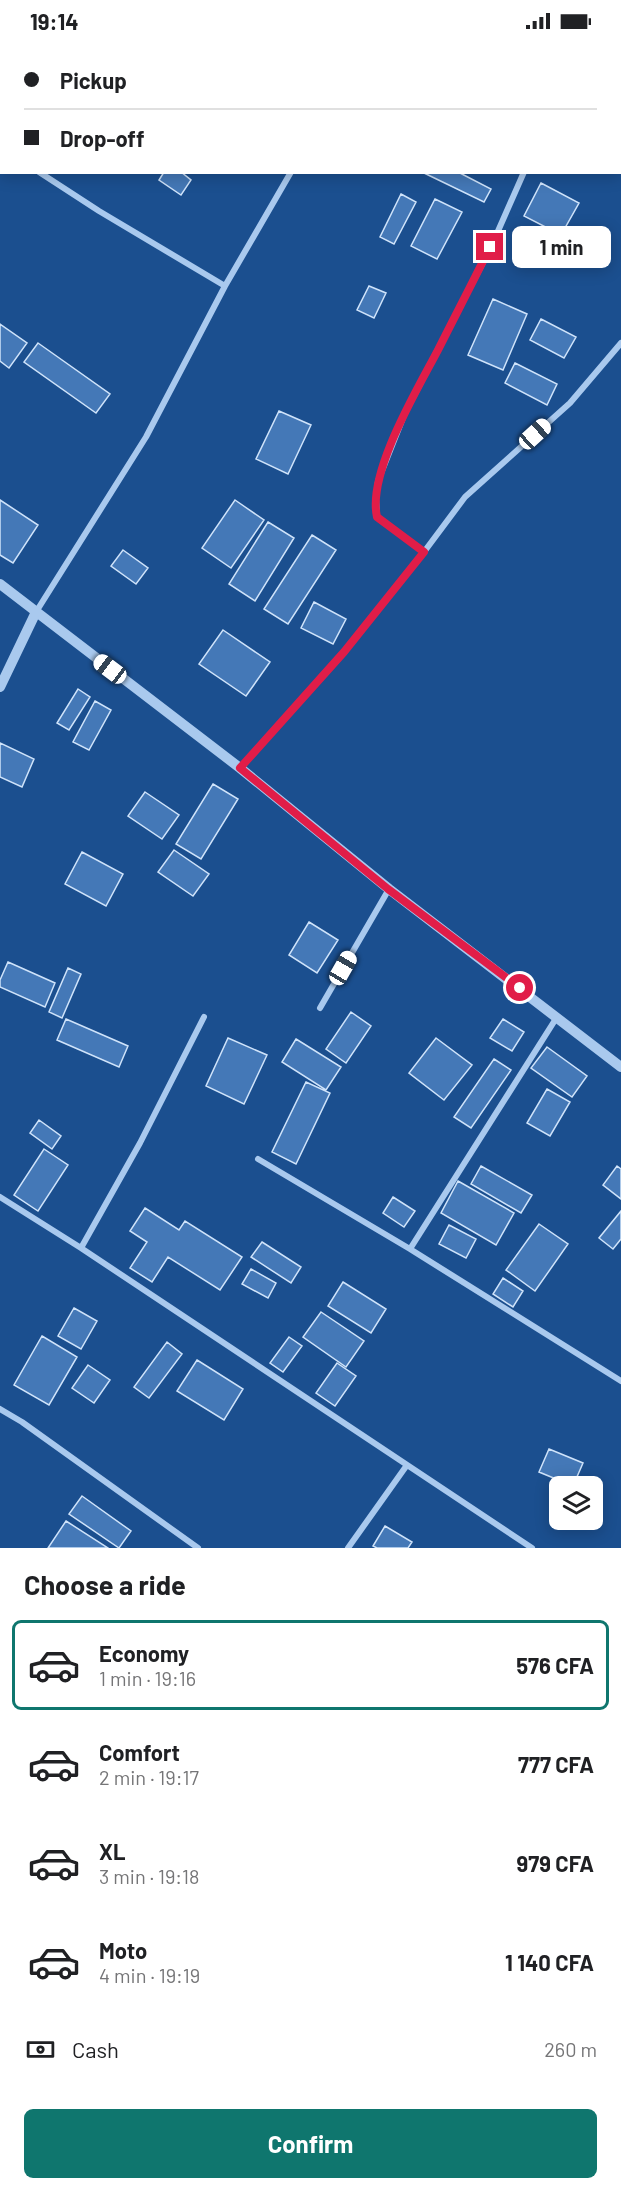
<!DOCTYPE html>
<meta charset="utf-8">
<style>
:root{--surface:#fff;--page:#f6f6f6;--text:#202124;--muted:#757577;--line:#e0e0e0;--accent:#0f766e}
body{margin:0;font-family:Barlow,sans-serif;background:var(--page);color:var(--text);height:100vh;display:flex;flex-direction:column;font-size:22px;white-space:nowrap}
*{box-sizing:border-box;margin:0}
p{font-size:20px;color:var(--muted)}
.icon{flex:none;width:33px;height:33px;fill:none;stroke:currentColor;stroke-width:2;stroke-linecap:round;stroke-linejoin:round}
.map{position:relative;height:1506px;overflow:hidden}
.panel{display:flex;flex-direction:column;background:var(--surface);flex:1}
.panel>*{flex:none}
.top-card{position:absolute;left:0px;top:0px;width:621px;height:132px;box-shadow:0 3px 15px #0003;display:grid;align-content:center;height:132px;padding:0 24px;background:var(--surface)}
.fabs{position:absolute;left:549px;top:1434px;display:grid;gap:12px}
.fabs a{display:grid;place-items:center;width:54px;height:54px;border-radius:9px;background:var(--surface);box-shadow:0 3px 15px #0003;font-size:30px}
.end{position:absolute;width:27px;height:27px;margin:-14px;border:8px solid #e11d48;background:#fff;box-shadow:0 0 0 3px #fff}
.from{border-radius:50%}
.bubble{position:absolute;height:42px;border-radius:9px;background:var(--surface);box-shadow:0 3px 15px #0003;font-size:20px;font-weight:700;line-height:42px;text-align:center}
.car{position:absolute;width:18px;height:36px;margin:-18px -9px;border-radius:8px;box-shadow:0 0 4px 2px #0007;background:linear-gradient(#fff 24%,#345 0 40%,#fff 0 76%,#345 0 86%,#fff 0)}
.top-card b{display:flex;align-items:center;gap:21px;height:57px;font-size:22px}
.top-card b+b{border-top:2px solid var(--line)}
.top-card i{width:15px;height:15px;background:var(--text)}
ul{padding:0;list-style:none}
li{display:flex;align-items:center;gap:18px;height:90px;margin:0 12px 9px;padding:0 12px;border:3px solid transparent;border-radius:9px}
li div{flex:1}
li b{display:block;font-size:22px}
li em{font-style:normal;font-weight:700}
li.on{border-color:var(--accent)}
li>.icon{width:54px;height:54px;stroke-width:1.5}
h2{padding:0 24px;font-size:27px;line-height:72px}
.pay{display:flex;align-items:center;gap:15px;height:66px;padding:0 24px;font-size:22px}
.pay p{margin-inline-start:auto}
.cta{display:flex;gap:12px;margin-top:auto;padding:12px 24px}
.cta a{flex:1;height:69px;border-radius:9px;background:var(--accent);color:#fff;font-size:24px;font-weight:700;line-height:69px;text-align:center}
.status{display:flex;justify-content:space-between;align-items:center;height:42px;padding:0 30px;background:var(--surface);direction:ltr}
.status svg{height:16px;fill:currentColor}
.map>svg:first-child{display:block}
</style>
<div class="status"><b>19:14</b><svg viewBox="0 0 49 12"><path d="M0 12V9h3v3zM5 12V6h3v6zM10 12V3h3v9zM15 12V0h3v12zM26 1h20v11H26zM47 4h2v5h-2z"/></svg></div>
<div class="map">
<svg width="621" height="1506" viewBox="0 0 621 1506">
<rect width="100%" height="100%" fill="#1b4f8f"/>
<!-- building -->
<path fill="#4478b7" stroke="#cfe3fa" stroke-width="1.5" d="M620,59L621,128L620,130Z
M164,130H181L191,138L181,153L159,138Z
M458,130L491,147L484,160L424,131Z
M541,141L579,161L561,193L524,174Z
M401,152L416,160L394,202L380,195Z
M435,157L462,170L437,217L411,204Z
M369,244L386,251L374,276L357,268Z
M493,257L527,272L503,328L468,313Z
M541,277L576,295L564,316L530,298Z
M0,282L27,301L9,326L0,319Z
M38,301L110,352L96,371L24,320Z
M515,321L557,342L547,363L505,341Z
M279,369L311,383L288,432L256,417Z
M0,458L38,483L13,521L0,513Z
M235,458L264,478L231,526L202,506Z
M268,480L294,496L255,559L229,542Z
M312,493L336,508L288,582L264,567Z
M123,508L148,526L136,542L111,524Z
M314,560L346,577L333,602L301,586Z
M223,588L270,620L246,654L199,622Z
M78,647L90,655L69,688L57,681Z
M95,659L111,668L89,708L73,700Z
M0,701L34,717L22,745L0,735Z
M213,742L238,757L201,817L176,802Z
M145,750L179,773L162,797L128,774Z
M174,808L209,832L193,854L158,830Z
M82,810L123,832L106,864L65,842Z
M309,880L338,898L317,931L289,913Z
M8,920L55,941L45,965L0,945V938Z
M68,926L81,932L62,976L49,970Z
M351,970L371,984L346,1021L326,1007Z
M66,977L128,1004L119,1025L57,998Z
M503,977L524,990L512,1009L490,996Z
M228,996L267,1013L244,1062L206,1044Z
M436,996L472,1023L444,1058L409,1031Z
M296,997L341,1025L326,1048L282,1020Z
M547,1005L587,1034L572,1055L531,1026Z
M494,1017L511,1028L471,1086L454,1075Z
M306,1040L330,1051L296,1122L272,1110Z
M547,1047L570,1060L550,1094L527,1081Z
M39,1078L61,1094L52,1107L30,1091Z
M44,1107L68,1123L38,1169L14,1153Z
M481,1124L532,1153L521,1171L471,1142Z
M617,1124L621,1127V1157L603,1143Z
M458,1139L514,1171L496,1203L441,1171Z
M393,1155L415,1169L404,1185L383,1171Z
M145,1166L179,1188L185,1179L242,1215L220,1248L168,1215L152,1240L130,1226L147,1200L130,1189Z
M621,1169V1197L613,1207L599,1196Z
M539,1182L568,1202L535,1249L506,1228Z
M449,1183L476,1197L466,1216L439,1202Z
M262,1200L301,1225L291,1241L251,1215Z
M251,1227L276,1241L268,1256L242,1242Z
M503,1236L523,1249L513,1265L493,1252Z
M343,1240L386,1267L371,1291L328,1264Z
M74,1266L97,1279L81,1307L58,1294Z
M321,1270L364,1299L346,1325L303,1295Z
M42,1294L77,1315L49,1363L14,1343Z
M289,1295L302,1304L283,1330L270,1321Z
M167,1300L182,1312L149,1356L134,1345Z
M197,1318L243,1347L224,1378L177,1349Z
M337,1321L356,1334L335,1364L316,1351Z
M88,1323L110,1338L94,1361L72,1346Z
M549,1407L583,1421L573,1444L539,1430Z
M82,1454L131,1489L119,1506L69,1472Z
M66,1479L108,1506H48Z
M385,1484L412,1500L408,1506H377L373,1504Z"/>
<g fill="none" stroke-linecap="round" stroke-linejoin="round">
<!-- minor -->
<path stroke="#a9c9ee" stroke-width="6" d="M199,0L202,2
M363,2L364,0
M582,2L583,0
M0,106L2,107
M39,130L99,169L225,244
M424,510L377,475L376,457L378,439L405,371L491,205L524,130
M36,570L146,395L225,244L291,130
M240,726L344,610L424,510L465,455L570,361L621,301
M320,966L389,847
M258,1117L410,1207L621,1339
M0,1155L81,1206L532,1506
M81,1206L140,1101L204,975
M410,1207L557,975
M0,1367L22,1380L198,1506
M348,1506L407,1423"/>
<!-- tertiary -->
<path stroke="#a9c9ee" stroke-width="10" d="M0,542L240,726L389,847L621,1025
M0,645L36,570"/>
</g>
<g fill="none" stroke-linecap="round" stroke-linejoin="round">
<!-- route -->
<path stroke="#e11d48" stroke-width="8" d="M490,205C473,240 455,274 438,308C417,348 367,431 377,475L424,510L344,610L240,726L388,847L520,946"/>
</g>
</svg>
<div class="fabs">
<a><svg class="icon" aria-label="layers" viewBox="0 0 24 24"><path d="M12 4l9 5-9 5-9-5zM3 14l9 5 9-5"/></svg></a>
</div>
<i class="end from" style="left:520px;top:946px"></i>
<i class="end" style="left:490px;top:205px"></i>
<div class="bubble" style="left:512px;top:184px;width:99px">1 min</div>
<i class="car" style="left:535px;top:392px;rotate:48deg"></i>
<i class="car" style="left:110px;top:627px;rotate:307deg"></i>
<i class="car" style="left:343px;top:926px;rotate:30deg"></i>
<div class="top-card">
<b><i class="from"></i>Pickup</b>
<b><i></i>Drop-off</b>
</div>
</div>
<section class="panel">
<h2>Choose a ride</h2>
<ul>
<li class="on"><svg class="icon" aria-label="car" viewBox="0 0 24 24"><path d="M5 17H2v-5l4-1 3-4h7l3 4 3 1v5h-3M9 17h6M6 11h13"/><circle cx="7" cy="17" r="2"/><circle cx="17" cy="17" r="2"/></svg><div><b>Economy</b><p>1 min · 19:16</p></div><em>576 CFA</em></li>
<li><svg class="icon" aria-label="car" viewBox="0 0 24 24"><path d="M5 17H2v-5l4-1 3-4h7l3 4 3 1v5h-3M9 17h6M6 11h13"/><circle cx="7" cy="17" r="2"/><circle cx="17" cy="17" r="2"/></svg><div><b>Comfort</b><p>2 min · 19:17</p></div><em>777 CFA</em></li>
<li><svg class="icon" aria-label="car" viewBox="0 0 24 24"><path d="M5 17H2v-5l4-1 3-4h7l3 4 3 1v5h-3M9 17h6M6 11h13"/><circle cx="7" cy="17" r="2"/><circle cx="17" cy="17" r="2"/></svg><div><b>XL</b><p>3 min · 19:18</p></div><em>979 CFA</em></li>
<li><svg class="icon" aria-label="car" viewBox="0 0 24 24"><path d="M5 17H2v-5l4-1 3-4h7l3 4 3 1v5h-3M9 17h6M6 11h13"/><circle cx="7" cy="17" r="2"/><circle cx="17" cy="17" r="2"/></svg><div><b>Moto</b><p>4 min · 19:19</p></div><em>1 140 CFA</em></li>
</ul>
<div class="pay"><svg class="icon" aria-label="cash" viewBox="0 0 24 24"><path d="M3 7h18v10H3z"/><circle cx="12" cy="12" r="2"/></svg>Cash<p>260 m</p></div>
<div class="cta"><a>Confirm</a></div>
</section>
